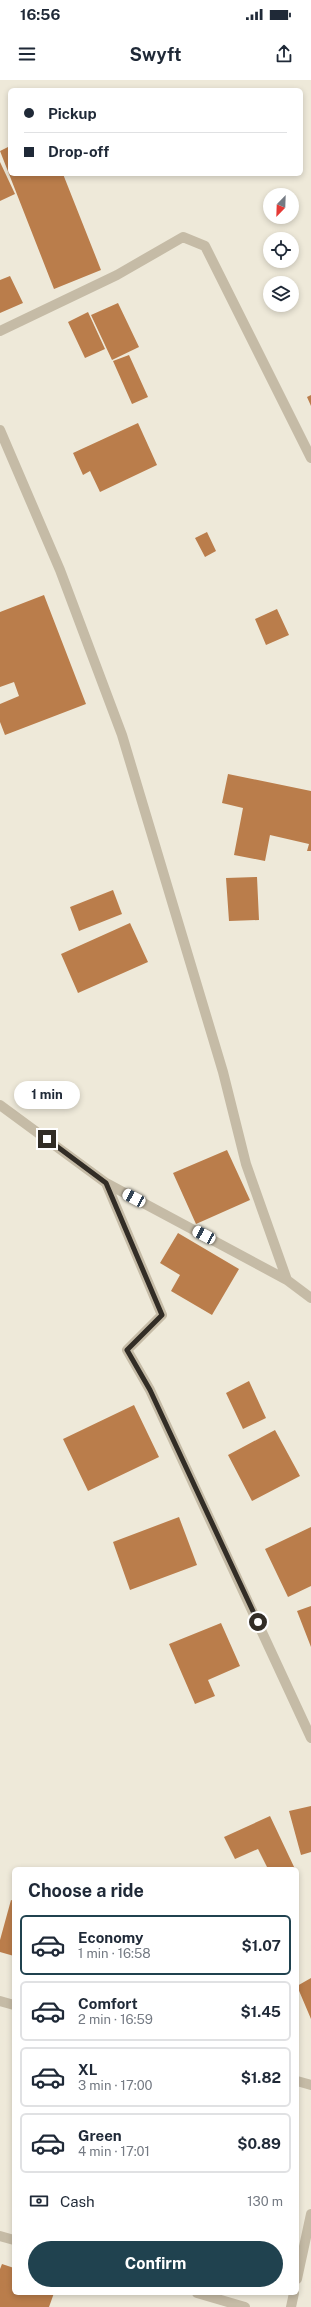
<!DOCTYPE html>
<meta charset="utf-8">
<style>
:root{--surface:#fff;--page:#f6f6f7;--text:#1f2937;--muted:#747a83;--line:#e0e1e3;--accent:#20424f}
body{margin:0;font-family:"Public Sans",sans-serif;background:var(--page);color:var(--text);height:100vh;display:flex;flex-direction:column;font-size:15px;white-space:nowrap}
*{box-sizing:border-box;margin:0}
p{font-size:13px;color:var(--muted)}
.icon{flex:none;width:22px;height:22px;fill:none;stroke:currentColor;stroke-width:2;stroke-linecap:round;stroke-linejoin:round}
.map{position:relative;flex:1;overflow:hidden}
.panel{position:absolute;left:12px;top:1787px;width:287px;height:428px;display:flex;flex-direction:column;background:var(--surface);border-radius:6px;box-shadow:0 2px 6px #0003}
.panel>*{flex:none}
.top-card{position:absolute;left:8px;top:8px;width:295px;height:88px;border-radius:6px;box-shadow:0 2px 6px #0003;display:grid;align-content:center;height:88px;padding:0 16px;background:var(--surface)}
.needle{width:26px;rotate:203deg}
.buttons{position:absolute;left:263px;top:108px;display:grid;gap:8px}
.buttons a{display:grid;place-items:center;width:36px;height:36px;border-radius:50%;background:var(--surface);box-shadow:0 2px 6px #0003;font-size:20px}
.end{position:absolute;width:18px;height:18px;margin:-9px;border:5px solid #322d26;background:#fff;box-shadow:0 0 0 2px #fff}
.from{border-radius:50%}
.bubble{position:absolute;height:28px;border-radius:14px;background:var(--surface);box-shadow:0 2px 6px #0003;font-size:13px;font-weight:700;line-height:28px;text-align:center}
.car{position:absolute;width:12px;height:24px;margin:-12px -6px;border-radius:5px;box-shadow:0 0 3px 1px #0007;background:linear-gradient(#fff 24%,#345 0 40%,#fff 0 76%,#345 0 86%,#fff 0)}
.top-card b{display:flex;align-items:center;gap:14px;height:38px;font-size:15px}
.top-card b+b{border-top:1px solid var(--line)}
.top-card i{width:10px;height:10px;background:var(--text)}
ul{padding:0;list-style:none}
li{display:flex;align-items:center;gap:12px;height:60px;margin:0 8px 6px;padding:0 8px;border:2px solid var(--line);border-radius:6px}
li div{flex:1}
li b{display:block;font-size:15px}
li em{font-style:normal;font-weight:700}
li.active{border-color:var(--accent)}
li>.icon{width:36px;height:36px;stroke-width:1.5}
h2{padding:0 16px;font-size:18px;line-height:48px}
.pay{display:flex;align-items:center;gap:10px;height:44px;padding:0 16px;font-size:15px}
.pay p{margin-inline-start:auto}
.cta{display:flex;gap:8px;margin-top:auto;padding:8px 16px}
.cta a{flex:1;height:46px;border-radius:24px;background:var(--accent);color:#fff;font-size:16px;font-weight:700;line-height:46px;text-align:center}
.status{display:flex;justify-content:space-between;align-items:center;height:28px;padding:0 20px;background:var(--surface);direction:ltr}
.status svg{height:11px;fill:currentColor}
header{display:flex;justify-content:space-between;align-items:center;height:52px;padding:0 16px;background:var(--surface);font-size:18px;font-weight:700}
.map>svg:first-child{display:block}
</style>
<div class="status"><b>16:56</b><svg viewBox="0 0 49 12"><path d="M0 12V9h3v3zM5 12V6h3v6zM10 12V3h3v9zM15 12V0h3v12zM26 1h20v11H26zM47 4h2v5h-2z"/></svg></div>
<header><svg class="icon" aria-label="menu" viewBox="0 0 24 24"><path d="M4 6h16M4 12h16M4 18h16"/></svg>Swyft<svg class="icon" aria-label="share" viewBox="0 0 24 24"><path d="M12 15V3M7 8l5-5 5 5M5 13v7h14v-7"/></svg></header>
<div class="map">
<svg width="311" height="2227" viewBox="0 0 311 2227">
<rect width="100%" height="100%" fill="#eee9d9"/>
<!-- building -->
<path fill="#ba7d4b" d="M10,66V94H63L101,190L54,209L0,71Z
M0,82L15,114L0,121Z
M10,196L23,223L0,233V200Z
M118,223L139,267L112,280L91,235Z
M88,232L105,269L85,278L68,242Z
M129,275L148,317L132,324L113,281Z
M311,315V326L307,317Z
M138,343L157,385L100,412L90,391L83,395L73,373Z
M207,452L216,471L205,477L195,458Z
M44,515L86,624L5,655L0,642V624L19,616L14,602L0,607V532Z
M277,529L289,555L266,565L255,539Z
M228,694L311,711V771H307L309,764L270,755L265,781L234,775L243,728L222,723Z
M257,797L259,840L229,841L226,798Z
M113,810L122,834L79,851L70,827Z
M130,843L148,882L78,913L61,874Z
M227,1070L250,1120L196,1144L173,1093Z
M178,1153L239,1189L212,1235L171,1211L180,1195L160,1183Z
M249,1301L266,1338L243,1349L226,1313Z
M134,1325L159,1377L88,1411L63,1359Z
M275,1350L300,1396L252,1421L228,1375Z
M179,1437L197,1485L130,1510L113,1462Z
M311,1447V1506L288,1517L265,1469Z
M311,1526V1567L297,1531Z
M221,1543L240,1586L208,1600L215,1616L195,1624L169,1564Z
M311,1726V1772L301,1775L289,1731Z
M270,1736L295,1789H262L267,1787L258,1769L235,1779L224,1757Z
M11,1820L14,1821V1876L0,1872V1860Z
M311,1898V1939L297,1906Z
M2,2184L14,2188V2213H54L49,2227H0V2189Z"/>
<g fill="none" stroke-linecap="round" stroke-linejoin="round">
<!-- minor -->
<path stroke="#c5bba6" stroke-width="10" d="M0,251L117,195L183,157L205,166L311,378
M0,350L60,490L122,655L223,992L246,1084L287,1200
M0,1025L106,1103L162,1235L127,1270L150,1310L311,1658
M106,1103L287,1200L311,1218
M0,1921L14,1925
M297,2001L311,2005
M0,2156L14,2160
M297,2199L311,2134
M197,2213L245,2227
M291,2227L294,2213"/>
</g>
<g fill="none" stroke-linecap="round" stroke-linejoin="round">
<!-- route -->
<path stroke="#322d26" stroke-width="5" d="M47,1059L106,1103L162,1235L127,1270L150,1310L258,1542"/>
</g>
</svg>
<div class="buttons">
<a><svg class="needle" viewBox="-14 -14 28 28"><path d="M0-13l5 13h-10z" fill="#e53935"/><path d="M0 13l5-13h-10z" fill="#747a83"/></svg></a>
<a><svg class="icon" aria-label="locate" viewBox="0 0 24 24"><circle cx="12" cy="12" r="6"/><path d="M12 2v4M12 18v4M2 12h4M18 12h4"/></svg></a>
<a><svg class="icon" aria-label="layers" viewBox="0 0 24 24"><path d="M12 4l9 5-9 5-9-5zM3 14l9 5 9-5"/></svg></a>
</div>
<i class="end from" style="left:258px;top:1542px"></i>
<i class="end" style="left:47px;top:1059px"></i>
<div class="bubble" style="left:14px;top:1001px;width:66px">1 min</div>
<i class="car" style="left:134px;top:1118px;rotate:298deg"></i>
<i class="car" style="left:204px;top:1155px;rotate:298deg"></i>
<div class="top-card">
<b><i class="from"></i>Pickup</b>
<b><i></i>Drop-off</b>
</div>
<section class="panel">
<h2>Choose a ride</h2>
<ul>
<li class="active"><svg class="icon" aria-label="car" viewBox="0 0 24 24"><path d="M5 17H2v-5l4-1 3-4h7l3 4 3 1v5h-3M9 17h6M6 11h13"/><circle cx="7" cy="17" r="2"/><circle cx="17" cy="17" r="2"/></svg><div><b>Economy</b><p>1 min · 16:58</p></div><em>$1.07</em></li>
<li><svg class="icon" aria-label="car" viewBox="0 0 24 24"><path d="M5 17H2v-5l4-1 3-4h7l3 4 3 1v5h-3M9 17h6M6 11h13"/><circle cx="7" cy="17" r="2"/><circle cx="17" cy="17" r="2"/></svg><div><b>Comfort</b><p>2 min · 16:59</p></div><em>$1.45</em></li>
<li><svg class="icon" aria-label="car" viewBox="0 0 24 24"><path d="M5 17H2v-5l4-1 3-4h7l3 4 3 1v5h-3M9 17h6M6 11h13"/><circle cx="7" cy="17" r="2"/><circle cx="17" cy="17" r="2"/></svg><div><b>XL</b><p>3 min · 17:00</p></div><em>$1.82</em></li>
<li><svg class="icon" aria-label="car" viewBox="0 0 24 24"><path d="M5 17H2v-5l4-1 3-4h7l3 4 3 1v5h-3M9 17h6M6 11h13"/><circle cx="7" cy="17" r="2"/><circle cx="17" cy="17" r="2"/></svg><div><b>Green</b><p>4 min · 17:01</p></div><em>$0.89</em></li>
</ul>
<div class="pay"><svg class="icon" aria-label="cash" viewBox="0 0 24 24"><path d="M3 7h18v10H3z"/><circle cx="12" cy="12" r="2"/></svg>Cash<p>130 m</p></div>
<div class="cta"><a>Confirm</a></div>
</section>
</div>
